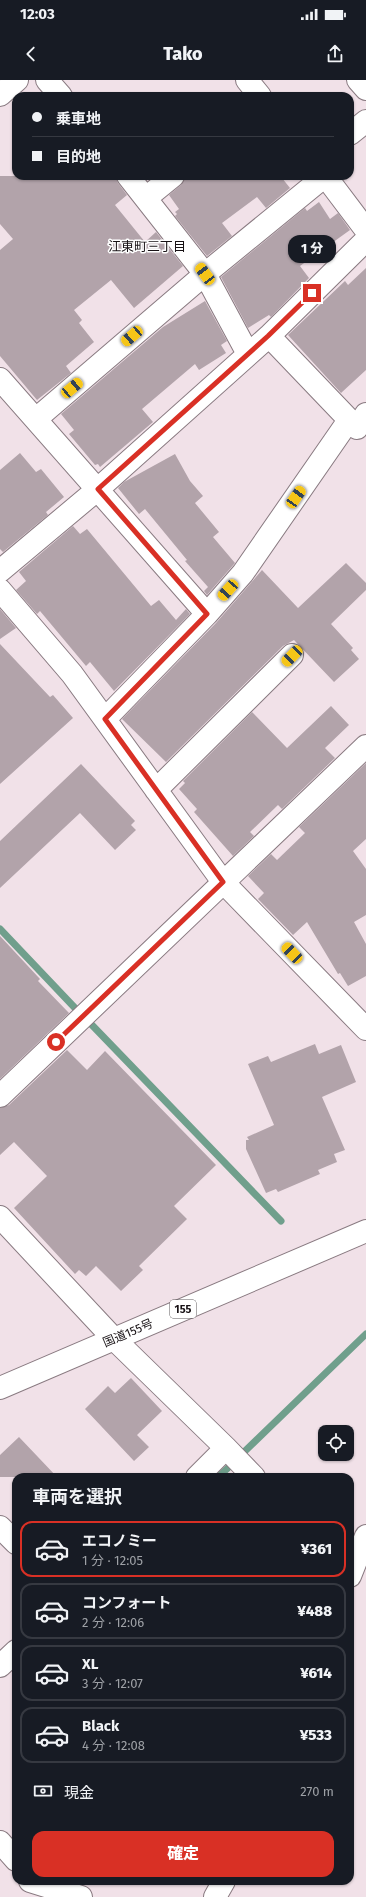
<!DOCTYPE html>
<html lang="ja">
<meta charset="utf-8">
<style>
:root{--surface:#171b24;--page:#20242c;--text:#f1f3f6;--muted:#9ea1a6;--line:#363941;--accent:#d93025}
body{margin:0;font-family:"Fira Sans","Noto Sans JP",sans-serif;background:var(--page);color:var(--text);height:100vh;display:flex;flex-direction:column;font-size:15px;white-space:nowrap}
*{box-sizing:border-box;margin:0}
p{font-size:13px;color:var(--muted)}
.icon{flex:none;width:22px;height:22px;fill:none;stroke:currentColor;stroke-width:2;stroke-linecap:round;stroke-linejoin:round}
.map{position:relative;flex:1;overflow:hidden}
.sheet{position:absolute;left:12px;top:1393px;width:342px;height:412px;display:flex;flex-direction:column;background:var(--surface);border-radius:12px;box-shadow:0 1px 3px #0004}
.sheet>*{flex:none}
.hud{position:absolute;left:12px;top:12px;width:342px;height:88px;border-radius:12px;box-shadow:0 1px 3px #0004;display:grid;align-content:center;height:88px;padding:0 20px;background:var(--surface)}
.tools{position:absolute;left:318px;top:1345px;display:grid;gap:8px}
.tools a{display:grid;place-items:center;width:36px;height:36px;border-radius:8px;background:var(--surface);box-shadow:0 1px 3px #0004;font-size:20px}
.end{position:absolute;width:18px;height:18px;margin:-9px;border:5px solid #d93025;background:#fff;box-shadow:0 0 0 2px #fff}
.from{border-radius:50%}
.bubble{position:absolute;height:28px;border-radius:12px;background:var(--surface);box-shadow:0 1px 3px #0004;font-size:13px;font-weight:800;line-height:28px;text-align:center}
.car{position:absolute;width:12px;height:24px;margin:-12px -6px;border-radius:5px;box-shadow:0 0 3px 1px #0007;background:linear-gradient(#f5c518 24%,#345 0 40%,#f5c518 0 76%,#345 0 86%,#f5c518 0)}
.hud b{display:flex;align-items:center;gap:14px;height:38px;font-size:15px}
.hud b+b{border-top:1px solid var(--line)}
.hud i{width:10px;height:10px;background:var(--text)}
ul{padding:0;list-style:none}
li{display:flex;align-items:center;gap:12px;height:56px;margin:0 8px 6px;padding:0 12px;border:2px solid var(--line);border-radius:12px}
li div{flex:1}
li b{display:block;font-size:15px}
li em{font-style:normal;font-weight:800}
li.selected{border-color:var(--accent)}
li>.icon{width:36px;height:36px;stroke-width:1.5}
h2{padding:0 20px;font-size:18px;line-height:48px}
.pay{display:flex;align-items:center;gap:10px;height:44px;padding:0 20px;font-size:15px}
.pay p{margin-inline-start:auto}
.cta{display:flex;gap:8px;margin-top:auto;padding:8px 20px}
.cta a{flex:1;height:46px;border-radius:12px;background:var(--accent);color:#fff;font-size:16px;font-weight:800;line-height:46px;text-align:center}
.status{display:flex;justify-content:space-between;align-items:center;height:28px;padding:0 20px;background:var(--surface);direction:ltr}
.status svg{height:11px;fill:currentColor}
header{display:flex;justify-content:space-between;align-items:center;height:52px;padding:0 20px;background:var(--surface);font-size:18px;font-weight:800}
.map>svg:first-child{display:block}
</style>
<div class="status"><b>12:03</b><svg viewBox="0 0 49 12"><path d="M0 12V9h3v3zM5 12V6h3v6zM10 12V3h3v9zM15 12V0h3v12zM26 1h20v11H26zM47 4h2v5h-2z"/></svg></div>
<header><svg class="icon" aria-label="back" viewBox="0 0 24 24"><path d="M15 5l-7 7 7 7"/></svg>Tako<svg class="icon" aria-label="share" viewBox="0 0 24 24"><path d="M12 15V3M7 8l5-5 5 5M5 13v7h14v-7"/></svg></header>
<div class="map">
<svg width="366" height="1817" viewBox="0 0 366 1817">
<rect width="100%" height="100%" fill="#f1e1e8"/>
<g fill="none" stroke-linecap="round" stroke-linejoin="round">
<!-- stream -->
<path stroke="#709f8c" stroke-width="7" d="M0,849L75,928
M90,943L281,1141
M244,1372L366,1254
M218,1397L228,1388"/>
</g>
<!-- building -->
<path fill="#b2a3aa" d="M0,96H116L118,103L127,115L115,125L145,162L156,152L183,186L134,228L111,200L74,230L82,240L79,243L94,262L66,286L71,293L37,320L0,276V170L13,159L0,144Z
M185,96H284L282,98L290,108L266,128L257,117L222,143L232,156L207,176L175,136L177,134L175,132L179,129L169,115L181,105Z
M319,122L330,139L338,133L350,150L300,186L309,198L271,237L269,235L248,248L221,197L305,128L307,131Z
M366,188V290L341,313L288,255L345,201L348,205Z
M205,221L227,261L221,265L226,273L199,290L195,284L142,329L153,342L100,387L98,384L95,385L69,354L74,350L61,334L163,247Z
M20,373L36,392L41,389L64,417L46,432L48,435L3,472L0,469V390Z
M175,374L190,401L203,416L195,423L219,452L213,457L235,483L207,515L204,511L208,507L185,481L187,480L145,429L139,434L118,408L124,402Z
M73,446L80,454L87,449L151,526L159,520L176,540L186,529L190,534L114,611L90,582L86,586L40,531L37,534L16,510L26,501L19,492Z
M346,483L366,503V510L331,544L353,568L351,570L359,579L334,602L294,560L283,566L166,682L122,639L216,543L262,490L298,528Z
M0,529L16,548L0,559Z
M0,564L50,617L53,615L73,638L0,704Z
M331,626L349,645L325,668L335,678L282,729L278,725L250,752L254,756L233,776L194,732L197,729L179,709L185,703L183,701L252,632L287,668Z
M366,683V759L353,771L366,789V835L354,842L366,864V896L348,906L340,893L338,894L307,842L293,855L258,819L264,813L248,796L271,774L277,780L305,753L299,747Z
M81,684L135,741L131,745L136,750L115,770L80,733L0,808V761Z
M0,856L40,899L38,901L69,933L0,999Z
M315,964L319,974L341,965L356,1002L322,1017L345,1070L334,1074L337,1082L318,1090L320,1094L278,1112L276,1109L266,1113L246,1069V1060H249L247,1057L274,1045L248,984L268,976L271,982Z
M67,970L87,990L105,971L216,1085L174,1126L187,1139L139,1186L143,1190L121,1211L96,1186L86,1196L79,1190L75,1194L14,1128L47,1096L14,1062L0,1075V1028L9,1025Z
M131,1298L162,1331L137,1355L149,1367L134,1381L85,1329L108,1306L115,1313Z
M19,1357L57,1397H0V1375Z"/>
<g fill="none" stroke-linecap="round" stroke-linejoin="round">
<defs>
<path id="minor" d="M47,0L61,16
M247,0L260,16
M358,0L366,9
M0,15L17,0
M350,54L366,41
M128,96L205,194L248,274
M326,97L366,150
M146,118L173,96
M269,256L366,160
M0,299L207,534
M36,339L205,194L325,96
M0,491L98,409L269,256L357,348L366,334
M0,510L72,594L223,802L366,949
M105,639L207,534L243,493L349,340
M156,710L292,575
M0,1016L366,666
M0,1137L114,1259L226,1368
M197,1397L226,1368L254,1397
M0,1447L16,1463
M350,1496L366,1456
M0,1586L16,1571
M0,1762L16,1780
M30,1801L81,1817
M215,1817L224,1801"/>
<path id="highway" d="M0,1308L366,1151"/>
</defs>
<!-- minor casing -->
<use href="#minor" stroke="#897a81" stroke-width="24"/>
<!-- highway casing -->
<use href="#highway" stroke="#897a81" stroke-width="24"/>
<!-- minor -->
<use href="#minor" stroke="#fff" stroke-width="22"/>
<!-- highway -->
<use href="#highway" stroke="#fff" stroke-width="22"/>
</g>
<g fill="none" stroke-linecap="round" stroke-linejoin="round">
<!-- route -->
<path stroke="#d93025" stroke-width="5" d="M56,962L223,802L105,639L207,534L98,409L268,256L312,213"/>
</g>
<g text-anchor="middle" stroke-width="3" stroke-linejoin="round" paint-order="stroke">
<!-- shield labels -->
<rect fill="#fff" stroke="#5d585a" stroke-width="1" x="170" y="1220" width="26" height="18" rx="3"/>
<g font-size="11" font-weight="bold" fill="#171114">
<text x="183" y="1233">155</text>
</g>
<!-- street labels -->
<g font-size="12" fill="#171114" stroke="#fff">
<text transform="translate(128 1253) rotate(-23)" y="4">国道155号</text>
</g>
<!-- neighbourhood labels -->
<g font-size="13" fill="#171114" stroke="#fff">
<text x="147" y="171">江東町三丁目</text>
</g>
</g>
</svg>
<div class="tools">
<a><svg class="icon" aria-label="locate" viewBox="0 0 24 24"><circle cx="12" cy="12" r="6"/><path d="M12 2v4M12 18v4M2 12h4M18 12h4"/></svg></a>
</div>
<i class="end from" style="left:56px;top:962px"></i>
<i class="end" style="left:312px;top:213px"></i>
<div class="bubble" style="left:288px;top:155px;width:48px">1 分</div>
<i class="car" style="left:205px;top:194px;rotate:323deg"></i>
<i class="car" style="left:132px;top:256px;rotate:229deg"></i>
<i class="car" style="left:72px;top:308px;rotate:50deg"></i>
<i class="car" style="left:296px;top:417px;rotate:35deg"></i>
<i class="car" style="left:228px;top:510px;rotate:222deg"></i>
<i class="car" style="left:292px;top:576px;rotate:225deg"></i>
<i class="car" style="left:292px;top:873px;rotate:316deg"></i>
<div class="hud">
<b><i class="from"></i>乗車地</b>
<b><i></i>目的地</b>
</div>
<section class="sheet">
<h2>車両を選択</h2>
<ul>
<li class="selected"><svg class="icon" aria-label="car" viewBox="0 0 24 24"><path d="M5 17H2v-5l4-1 3-4h7l3 4 3 1v5h-3M9 17h6M6 11h13"/><circle cx="7" cy="17" r="2"/><circle cx="17" cy="17" r="2"/></svg><div><b>エコノミー</b><p>1 分 · 12:05</p></div><em>¥361</em></li>
<li><svg class="icon" aria-label="car" viewBox="0 0 24 24"><path d="M5 17H2v-5l4-1 3-4h7l3 4 3 1v5h-3M9 17h6M6 11h13"/><circle cx="7" cy="17" r="2"/><circle cx="17" cy="17" r="2"/></svg><div><b>コンフォート</b><p>2 分 · 12:06</p></div><em>¥488</em></li>
<li><svg class="icon" aria-label="car" viewBox="0 0 24 24"><path d="M5 17H2v-5l4-1 3-4h7l3 4 3 1v5h-3M9 17h6M6 11h13"/><circle cx="7" cy="17" r="2"/><circle cx="17" cy="17" r="2"/></svg><div><b>XL</b><p>3 分 · 12:07</p></div><em>¥614</em></li>
<li><svg class="icon" aria-label="car" viewBox="0 0 24 24"><path d="M5 17H2v-5l4-1 3-4h7l3 4 3 1v5h-3M9 17h6M6 11h13"/><circle cx="7" cy="17" r="2"/><circle cx="17" cy="17" r="2"/></svg><div><b>Black</b><p>4 分 · 12:08</p></div><em>¥533</em></li>
</ul>
<div class="pay"><svg class="icon" aria-label="cash" viewBox="0 0 24 24"><path d="M3 7h18v10H3z"/><circle cx="12" cy="12" r="2"/></svg>現金<p>270 m</p></div>
<div class="cta"><a>確定</a></div>
</section>
</div>
